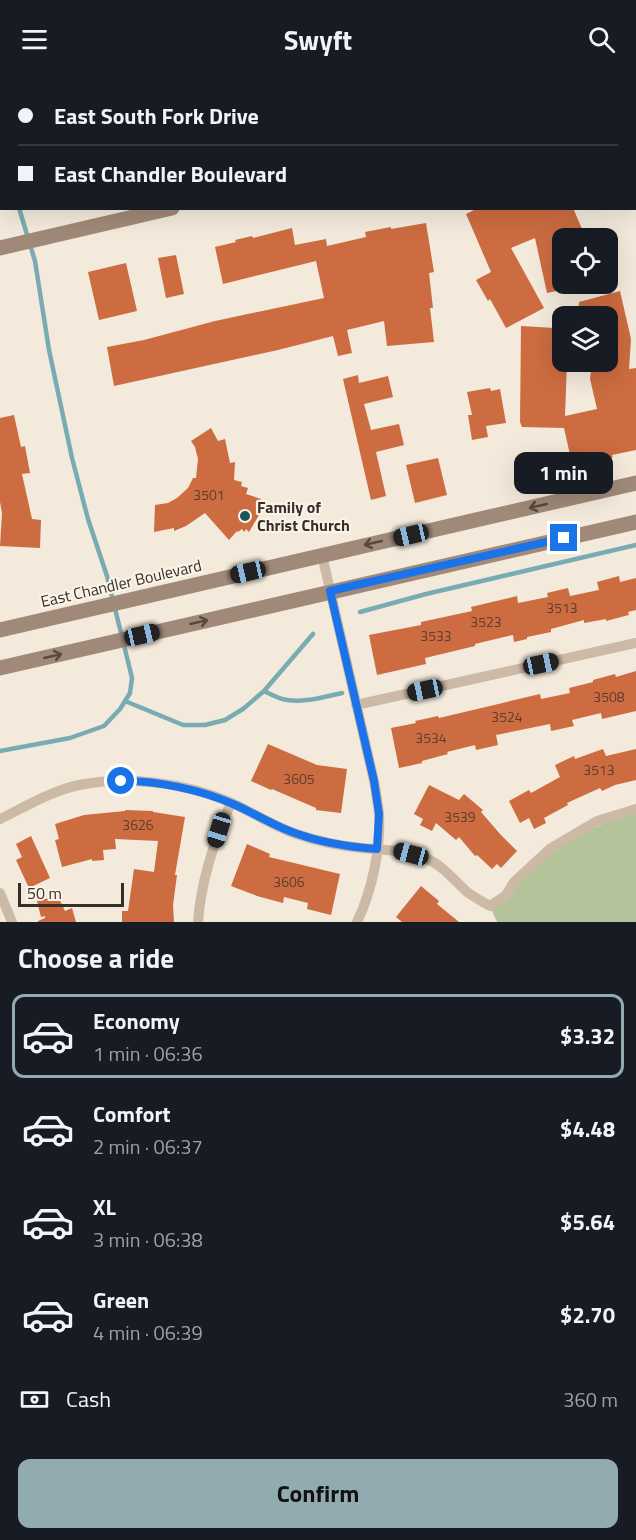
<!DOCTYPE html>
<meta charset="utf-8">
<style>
:root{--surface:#171b24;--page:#242831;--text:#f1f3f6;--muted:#9ea1a6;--line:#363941;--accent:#91abb1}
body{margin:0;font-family:"Titillium Web",sans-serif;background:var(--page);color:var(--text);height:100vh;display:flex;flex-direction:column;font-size:22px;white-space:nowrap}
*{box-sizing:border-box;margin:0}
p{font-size:20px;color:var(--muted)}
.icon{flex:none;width:33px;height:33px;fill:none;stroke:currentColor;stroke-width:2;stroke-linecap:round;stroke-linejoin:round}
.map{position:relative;height:844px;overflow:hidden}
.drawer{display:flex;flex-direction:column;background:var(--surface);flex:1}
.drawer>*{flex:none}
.hud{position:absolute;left:0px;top:0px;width:636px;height:132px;box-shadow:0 6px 24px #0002;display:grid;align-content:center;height:132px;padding:0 18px;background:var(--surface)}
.fabs{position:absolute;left:552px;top:150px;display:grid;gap:12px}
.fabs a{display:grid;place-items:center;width:66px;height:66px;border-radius:12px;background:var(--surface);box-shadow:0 6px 24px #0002;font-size:30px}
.scale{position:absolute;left:18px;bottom:15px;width:106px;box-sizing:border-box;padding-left:6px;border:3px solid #382e28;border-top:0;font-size:16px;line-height:21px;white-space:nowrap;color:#382e28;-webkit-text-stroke:4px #fbf3e8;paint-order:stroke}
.end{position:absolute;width:27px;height:27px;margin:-14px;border:8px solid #1a73e8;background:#fff;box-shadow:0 0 0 3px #fff}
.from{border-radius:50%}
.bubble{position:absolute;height:42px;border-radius:12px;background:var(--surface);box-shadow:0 6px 24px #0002;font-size:20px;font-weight:700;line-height:42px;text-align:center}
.car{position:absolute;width:18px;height:36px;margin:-18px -9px;border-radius:8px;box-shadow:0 0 4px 2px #0007;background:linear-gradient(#222 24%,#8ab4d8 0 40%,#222 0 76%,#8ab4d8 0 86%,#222 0)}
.hud b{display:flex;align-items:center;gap:21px;height:57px;font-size:22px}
.hud b+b{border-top:2px solid var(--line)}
.hud i{width:15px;height:15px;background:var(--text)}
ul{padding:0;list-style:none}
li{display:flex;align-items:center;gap:18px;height:84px;margin:0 12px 9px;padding:0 6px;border:3px solid transparent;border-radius:12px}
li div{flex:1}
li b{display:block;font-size:22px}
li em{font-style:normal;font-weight:700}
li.selected{border-color:var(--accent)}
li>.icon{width:54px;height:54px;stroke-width:1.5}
h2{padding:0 18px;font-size:27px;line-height:72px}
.pay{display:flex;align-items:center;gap:15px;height:66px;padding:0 18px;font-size:22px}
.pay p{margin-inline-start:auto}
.action{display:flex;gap:12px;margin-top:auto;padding:12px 18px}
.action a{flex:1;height:69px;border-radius:12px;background:var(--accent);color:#111;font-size:24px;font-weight:700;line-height:69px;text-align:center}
header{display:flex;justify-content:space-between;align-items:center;height:78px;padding:0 18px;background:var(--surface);font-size:27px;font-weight:700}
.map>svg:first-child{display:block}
</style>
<header><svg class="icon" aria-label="menu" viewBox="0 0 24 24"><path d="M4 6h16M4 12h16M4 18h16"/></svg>Swyft<svg class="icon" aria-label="search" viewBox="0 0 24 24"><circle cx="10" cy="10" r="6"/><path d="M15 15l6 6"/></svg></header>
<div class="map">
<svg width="636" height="844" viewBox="0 0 636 844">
<rect width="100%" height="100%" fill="#f3eadb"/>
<!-- green -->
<path fill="#b3c39a" d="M636,731V844H497L490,828L551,770Z"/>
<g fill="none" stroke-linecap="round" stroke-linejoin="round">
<!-- stream -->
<path stroke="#79acb2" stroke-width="4.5" d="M0,48L2,54
M360,534L426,516L636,467
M264,613C270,616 276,619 282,621C301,626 323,619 342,615
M125,623L183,647H205L225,642L243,631L264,613L313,556
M0,673L70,660L104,648L120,631L130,615L132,600L107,498L88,441L72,380L49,272L35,183L19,130"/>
</g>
<!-- building -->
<path fill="#cc6c40" d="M478,130H573L586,160H562V212L547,215L535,160L511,170L544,230L506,250L490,221L488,223L476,202L491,194L466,136Z
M426,145L434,194L429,195L433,230H430L434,264L387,268L384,243L347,252L352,275L338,278L333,258L278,272L114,308L107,269L144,262L215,243L324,220L316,183L223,206L215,169L236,164L235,162L252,158L253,160L292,150L295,167L326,161L327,168L366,159L365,154L391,149V151Z
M176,177L184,216L166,220L158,180Z
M126,185L137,233L99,242L88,194Z
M620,213L631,261L629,291L636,290V372L612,377L613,379L572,386L564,350L522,349L520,344L521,248L555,250L562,248V284H567L565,338L597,331L590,301L591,292L589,284H608V238H578L579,224Z
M358,297L359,305L388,298L393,319L364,326L371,352L399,346L404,367L376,374L386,418L371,422L343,301Z
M490,310L491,313L500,311L506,345L486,348L488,359L472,362L468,337H472L467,314Z
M14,337L21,369L25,368L30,395L22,396L32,441L41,442L40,470L0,468L2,435L0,424V340Z
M211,350L218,363L225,361L230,385L235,384L234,402L242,404L241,408L248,410L246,416L261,421L260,424L264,426L259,437L249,454L246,451L244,454L242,451L238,454L237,453L229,462L205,435L186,448L174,453V450L154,454L155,427L168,425L177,420L188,410L193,400H196L198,381L195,369L191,363Z
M438,380L447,417L415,425L406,387Z
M619,498L620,504L636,500V532L628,534L629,537L606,543V541L584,545V542L551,551V554L527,559V561L514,564L513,557L504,559L475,566V568L425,580L426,586L377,597L369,557L421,547V544L472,533L471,529L517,518L518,525L548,519L547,515L568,510L570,518L599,512L597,504Z
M636,593V633L602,641L601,635L572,642L574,648L551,653L550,646L496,657L498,667L476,672L475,667L447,674L448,676L422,683V685L399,690L391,650L416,645L415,643L438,638L439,640L540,616L541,621L570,615L569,610L593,604V602L615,596L616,599Z
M268,666L317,687L347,691L341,735L316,732V730L272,711L271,712L251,703Z
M603,671L606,678L636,671V702L615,707L602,713L600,710L567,725L568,727L544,740L546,745L534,751L529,740L520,745L509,723L529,712L531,715L560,699L555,687L574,678L575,681Z
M429,707L459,722L464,716L483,732L481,734L500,756L517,773L501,790L497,786L492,791L477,777L475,778L459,759L456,762L436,745L432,753L420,747L423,741L414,736Z
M125,732L153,733V734L185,739L175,797H177L173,827L174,844H122V833H128L134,791L154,794L158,763L115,761L116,771L103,772L104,782L92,783V781L62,789L55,762L59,761L55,746L84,737L125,733Z
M31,758L50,800L29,810L16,782L22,779L16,766Z
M247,766L270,776L269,779L340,796L331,837L307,831L308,825L284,819L283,825L257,818L231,808Z
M421,808L439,823L437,826L459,844H402L396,839Z
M58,818L65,833L72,830L76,844H38V843L45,840V838L41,839L37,823Z"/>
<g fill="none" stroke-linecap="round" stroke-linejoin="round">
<!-- street -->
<path stroke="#ccbaa6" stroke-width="10" d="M322,477L374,703C376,714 378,725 379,736C381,770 372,813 357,844
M356,627L636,565
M0,741C25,729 51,713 79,707C128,697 185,705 230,724C252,734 273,748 296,756C317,763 340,768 362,770C383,772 405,772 425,780C441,786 454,802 467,814C474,819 483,824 490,828L506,817L514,804L551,770L597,743L636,731
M0,815L12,844
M198,844C201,802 214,763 231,725"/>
<!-- secondary -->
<path stroke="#a08978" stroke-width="15" d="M594,2L596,0
M634,77L636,79
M0,170L172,130
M0,552L636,405
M0,590L636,444"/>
</g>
<!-- one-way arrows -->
<defs><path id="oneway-shaft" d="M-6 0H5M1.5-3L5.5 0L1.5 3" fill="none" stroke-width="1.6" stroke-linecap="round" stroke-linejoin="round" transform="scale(1.5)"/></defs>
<g stroke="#574940">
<use href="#oneway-shaft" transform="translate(538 428) rotate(167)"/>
<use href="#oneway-shaft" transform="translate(373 465) rotate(167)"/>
<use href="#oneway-shaft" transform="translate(199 544) rotate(-13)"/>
<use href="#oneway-shaft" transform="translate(53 578) rotate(-13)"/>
</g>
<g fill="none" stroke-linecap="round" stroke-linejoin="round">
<!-- route -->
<path stroke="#1a73e8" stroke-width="8" d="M121,703C156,702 201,712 233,726C254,735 274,748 295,755C322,765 349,769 377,771L379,736L374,703L330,513L564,460"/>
</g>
<!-- markers -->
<circle fill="#1b535c" stroke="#fbf3e8" stroke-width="2" cx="245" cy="438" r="6"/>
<g text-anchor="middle" stroke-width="4.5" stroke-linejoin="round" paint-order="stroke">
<!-- number labels -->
<g font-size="14" fill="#5d3e2e">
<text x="209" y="422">3501</text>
<text x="562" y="535">3513</text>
<text x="486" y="549">3523</text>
<text x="436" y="563">3533</text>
<text x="609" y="624">3508</text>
<text x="507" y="644">3524</text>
<text x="431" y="665">3534</text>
<text x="599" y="697">3513</text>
<text x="299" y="706">3605</text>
<text x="460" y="744">3539</text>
<text x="138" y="752">3626</text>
<text x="289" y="809">3606</text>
</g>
<!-- poi labels -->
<g font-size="16" font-weight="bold" fill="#382e28" stroke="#fbf3e8" text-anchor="start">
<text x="257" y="435">Family of<tspan x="257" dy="18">Christ Church</tspan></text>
</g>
<!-- street labels -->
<g font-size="16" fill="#382e28" stroke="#fbf3e8">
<text transform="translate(121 505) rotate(-13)" y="6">East Chandler Boulevard</text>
</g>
</g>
</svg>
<div class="fabs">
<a><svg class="icon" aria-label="locate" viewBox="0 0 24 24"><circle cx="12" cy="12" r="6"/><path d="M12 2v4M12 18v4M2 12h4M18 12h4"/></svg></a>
<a><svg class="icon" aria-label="layers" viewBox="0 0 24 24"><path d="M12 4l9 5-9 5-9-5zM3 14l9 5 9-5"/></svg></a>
</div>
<div class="scale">50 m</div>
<i class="end from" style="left:121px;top:703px"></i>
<i class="end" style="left:564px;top:460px"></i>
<div class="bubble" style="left:514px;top:374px;width:99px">1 min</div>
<i class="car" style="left:411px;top:457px;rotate:257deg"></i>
<i class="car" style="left:248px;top:494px;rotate:257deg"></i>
<i class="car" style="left:142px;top:557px;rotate:77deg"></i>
<i class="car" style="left:541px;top:586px;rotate:78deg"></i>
<i class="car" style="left:425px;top:612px;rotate:258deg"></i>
<i class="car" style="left:219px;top:752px;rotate:197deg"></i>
<i class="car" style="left:411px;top:776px;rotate:285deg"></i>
<div class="hud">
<b><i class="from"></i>East South Fork Drive</b>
<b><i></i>East Chandler Boulevard</b>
</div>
</div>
<section class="drawer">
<h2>Choose a ride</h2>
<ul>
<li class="selected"><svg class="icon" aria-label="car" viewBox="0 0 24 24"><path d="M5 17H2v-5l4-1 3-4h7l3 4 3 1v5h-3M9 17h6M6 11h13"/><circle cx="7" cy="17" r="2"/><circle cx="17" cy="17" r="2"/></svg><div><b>Economy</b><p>1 min · 06:36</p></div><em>$3.32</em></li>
<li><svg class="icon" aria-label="car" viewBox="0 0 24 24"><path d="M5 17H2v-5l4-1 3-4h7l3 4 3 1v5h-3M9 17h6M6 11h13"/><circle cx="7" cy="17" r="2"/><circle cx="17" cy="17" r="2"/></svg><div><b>Comfort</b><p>2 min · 06:37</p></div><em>$4.48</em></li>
<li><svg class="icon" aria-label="car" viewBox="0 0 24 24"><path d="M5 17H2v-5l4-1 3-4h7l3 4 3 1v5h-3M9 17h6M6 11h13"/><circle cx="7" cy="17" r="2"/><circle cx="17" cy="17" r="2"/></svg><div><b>XL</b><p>3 min · 06:38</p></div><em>$5.64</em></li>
<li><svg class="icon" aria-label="car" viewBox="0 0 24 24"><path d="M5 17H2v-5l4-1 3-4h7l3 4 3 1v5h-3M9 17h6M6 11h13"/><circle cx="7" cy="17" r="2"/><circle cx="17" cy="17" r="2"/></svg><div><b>Green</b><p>4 min · 06:39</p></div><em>$2.70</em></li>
</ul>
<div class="pay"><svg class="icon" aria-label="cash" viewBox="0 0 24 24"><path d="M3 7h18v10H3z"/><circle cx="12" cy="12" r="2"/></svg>Cash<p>360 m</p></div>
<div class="action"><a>Confirm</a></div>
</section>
